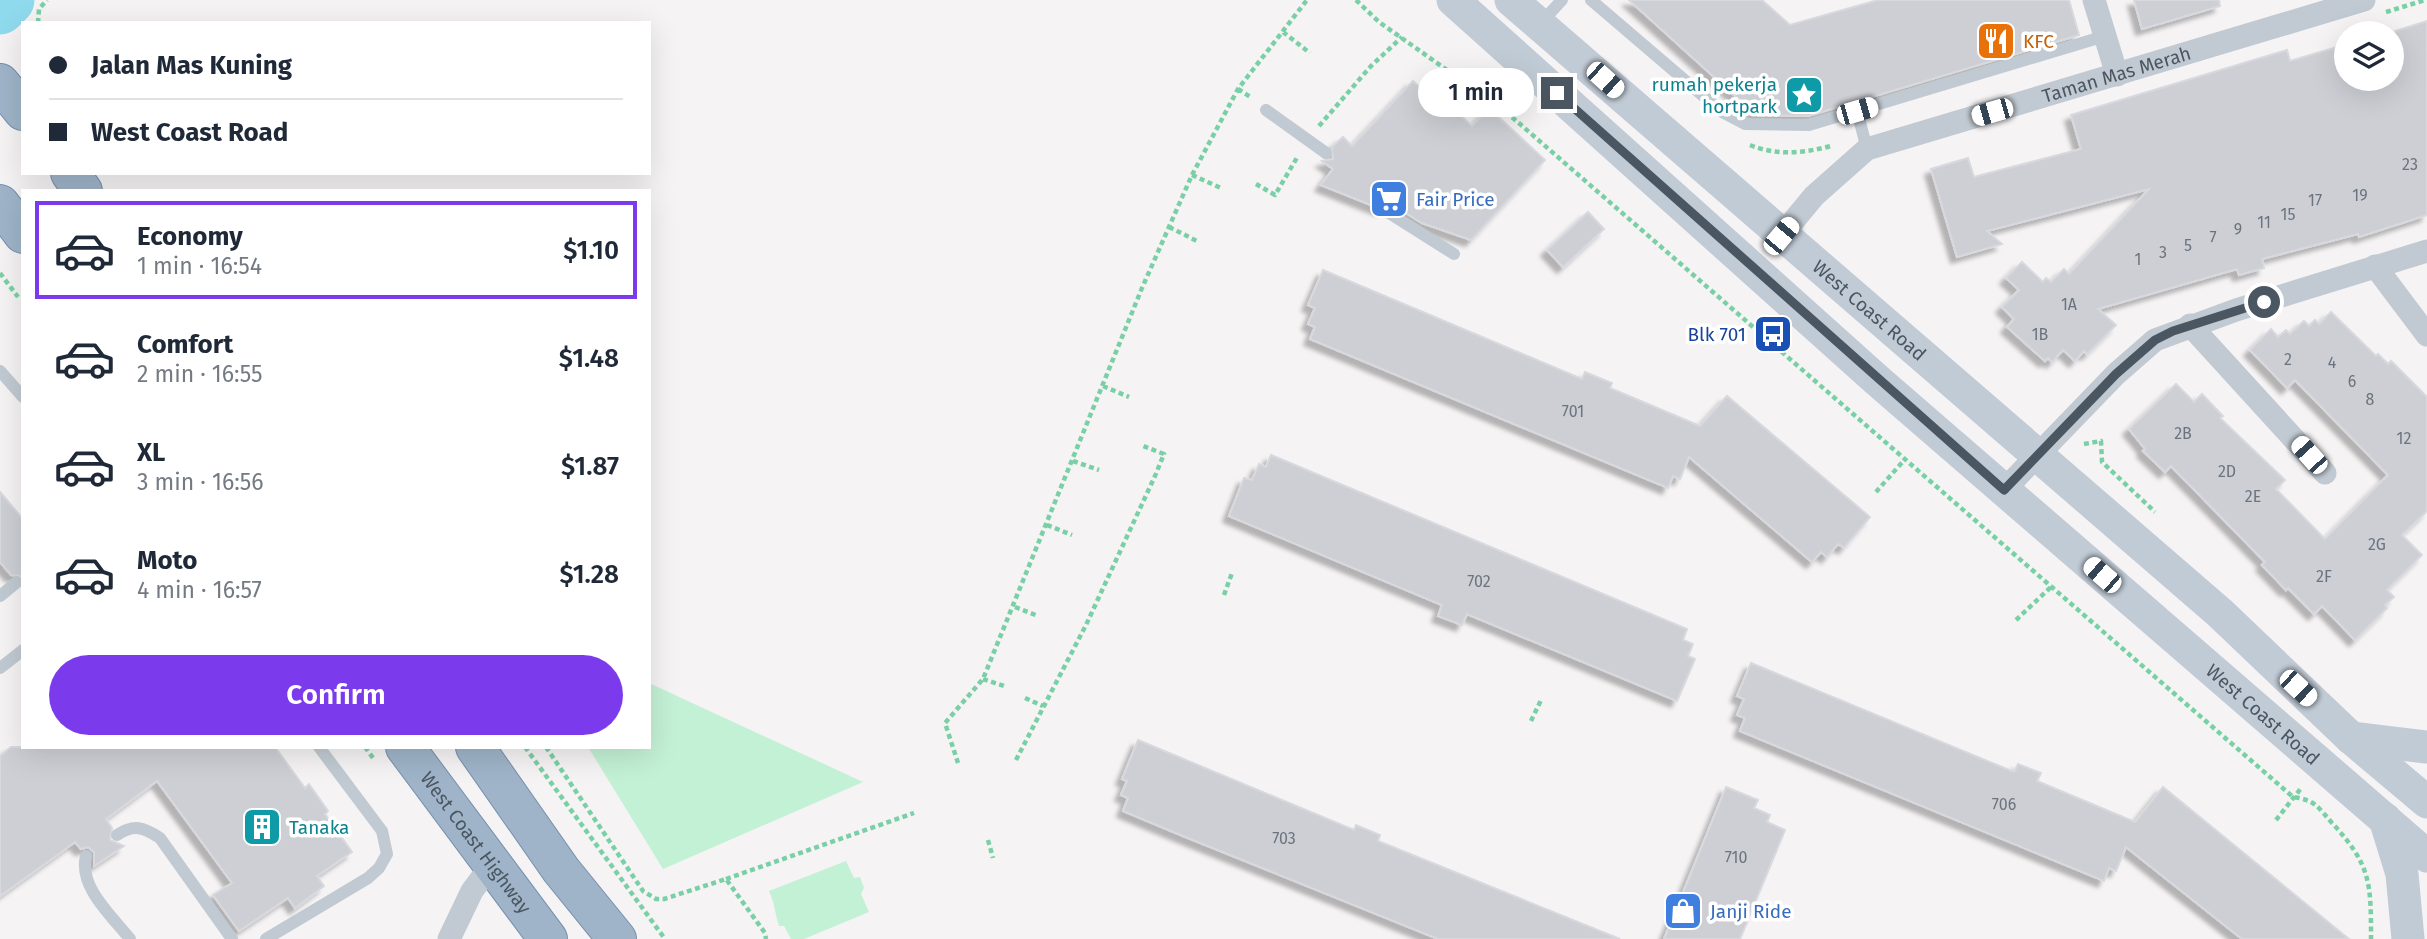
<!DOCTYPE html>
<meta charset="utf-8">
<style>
:root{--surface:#fff;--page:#f6f6f7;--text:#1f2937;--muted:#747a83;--line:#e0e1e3;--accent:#7c3aed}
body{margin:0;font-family:"Fira Sans",sans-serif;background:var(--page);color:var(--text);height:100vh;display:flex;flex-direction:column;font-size:26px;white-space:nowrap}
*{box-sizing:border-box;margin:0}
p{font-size:23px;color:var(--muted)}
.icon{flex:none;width:38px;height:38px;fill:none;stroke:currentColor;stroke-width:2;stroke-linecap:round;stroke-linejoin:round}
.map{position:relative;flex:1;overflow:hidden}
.sheet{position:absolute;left:21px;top:189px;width:630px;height:560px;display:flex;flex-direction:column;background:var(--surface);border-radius:0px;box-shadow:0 7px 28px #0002}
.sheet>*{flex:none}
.top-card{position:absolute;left:21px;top:21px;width:630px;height:154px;border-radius:0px;box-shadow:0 7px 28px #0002;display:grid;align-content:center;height:154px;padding:0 28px;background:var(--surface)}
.tools{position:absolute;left:2334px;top:21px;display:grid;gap:14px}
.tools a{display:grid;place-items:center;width:70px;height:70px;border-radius:50%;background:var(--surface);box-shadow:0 7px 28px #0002;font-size:35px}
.end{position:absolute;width:32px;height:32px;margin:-16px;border:9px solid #4a5661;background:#fff;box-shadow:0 0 0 4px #fff}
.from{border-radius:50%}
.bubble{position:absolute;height:49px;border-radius:24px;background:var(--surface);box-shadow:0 7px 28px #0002;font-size:23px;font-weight:600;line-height:49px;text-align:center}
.car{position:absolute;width:21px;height:42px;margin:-21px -10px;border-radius:9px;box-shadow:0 0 5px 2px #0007;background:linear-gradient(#fff 24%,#345 0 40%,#fff 0 76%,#345 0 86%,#fff 0)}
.top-card b{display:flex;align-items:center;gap:24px;height:66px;font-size:26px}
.top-card b+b{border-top:2px solid var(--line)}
.top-card i{width:18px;height:18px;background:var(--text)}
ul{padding:12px 0 0;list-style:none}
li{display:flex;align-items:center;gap:21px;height:98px;margin:0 14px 10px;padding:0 14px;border:4px solid transparent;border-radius:0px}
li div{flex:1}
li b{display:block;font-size:26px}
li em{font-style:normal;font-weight:600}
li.on{border-color:var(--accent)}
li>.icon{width:63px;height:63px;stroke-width:1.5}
.action{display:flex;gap:14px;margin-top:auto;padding:14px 28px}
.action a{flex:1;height:80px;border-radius:42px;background:var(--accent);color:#fff;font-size:28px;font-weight:600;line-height:80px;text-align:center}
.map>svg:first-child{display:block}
</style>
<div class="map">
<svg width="2427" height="939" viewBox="0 0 2427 939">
<defs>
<filter id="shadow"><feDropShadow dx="-6" dy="6" stdDeviation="2" flood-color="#0004"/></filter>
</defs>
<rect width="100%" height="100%" fill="#f5f3f3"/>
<!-- green -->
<path fill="#c3f1d5" d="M649,683L863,782L663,869L588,747H649Z
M846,861L854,878L860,877L864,888L861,894L869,912L804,939H791L784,926H779C775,914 775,904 769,891Z"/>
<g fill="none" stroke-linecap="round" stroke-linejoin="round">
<!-- river -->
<path stroke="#90daee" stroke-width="51" d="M0,9L9,0"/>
</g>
<!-- building -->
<path fill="#cdcfd5" stroke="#d7d9de" stroke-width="2" filter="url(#shadow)" d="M1629,0H1762L1790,25L1878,0H2069L2079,35L1808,116L1756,115Z
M2134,0H2219L2220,6L2142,29Z
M2427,21V215L2359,237L2358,234L2262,259L2264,268L2239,275L2237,269L2098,309L2116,325L2087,354L2084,351L2075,361L2063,350L2052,362L2048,358L2045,361L2007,327L2014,319L2002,307L2019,290L2006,278L2022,262L2043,282L2046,278L2051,282L2064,269L2069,274L2149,189L1987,231L2002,244L1957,257L1931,169L1968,158L1974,177L2081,149L2071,115L2287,50L2290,61L2347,44V79H2392V32Z
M1413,81L1440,105L1444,100L1472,126L1489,108L1545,160L1471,240L1422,223L1393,205H1386L1381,209L1321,185L1333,169L1322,161L1333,159L1332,147L1343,137L1352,146Z
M1588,212L1604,229L1563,267L1547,250Z
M1323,270L1582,379L1585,372L1612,383L1610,388L1700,426L1727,396L1870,517L1844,548L1838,544L1827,557L1821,552L1812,562L1689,457L1680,479L1673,476L1668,488L1310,339L1315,327L1308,324L1315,308L1308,305Z
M2331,312L2376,356L2378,354L2388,364L2391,361L2427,397V511L2402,535L2422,555L2387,590L2394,597L2385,605L2387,608L2355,640L2322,606L2314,614L2288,588L2286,590L2262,565L2265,562L2171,466L2165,472L2143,451L2145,449L2129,429L2176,384L2194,402L2202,394L2223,416L2220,418L2285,480L2276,489L2325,539L2388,475L2295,380L2287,388L2250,350L2271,329L2278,337L2286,330L2290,334L2304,321L2309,326L2315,320L2319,324Z
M1271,455L1687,629L1683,640L1693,644L1688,656L1695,659L1677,701L1467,614L1462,625L1438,616L1442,605L1229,516L1244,478L1252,480L1259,464L1266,467Z
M0,492L23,519V576L11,575L0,562Z
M1751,663L2014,772L2018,764L2041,773L2037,781L2135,822L2163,787L2349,939H2242L2126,847L2116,871L2109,868L2104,881L1740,731L1745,718L1737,715L1744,699L1737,696Z
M1138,740L1354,830L1356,825L1380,835L1378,841L1620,939H1438L1183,836L1123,811L1128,798L1121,795L1127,781L1122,779Z
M11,747H275L305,788L309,784L328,811L325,814L352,852L317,876L324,886L295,908L288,898L239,931L213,895L232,883L157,781L106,819L112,828L110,840L124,846L94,866V852L88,847L81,849L75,842L0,896V756Z
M1726,787L1758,800L1754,808L1770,815L1767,822L1785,830L1740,939H1664Z"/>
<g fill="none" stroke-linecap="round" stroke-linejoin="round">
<defs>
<g id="trunk">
<path d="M0,83L23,111"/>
<path d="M70,173L83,191"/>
<path d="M0,204L23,234"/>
<path id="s4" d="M405,747L548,939"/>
<path d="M475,747L561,870L617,939"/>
</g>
</defs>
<!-- trunk casing -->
<use href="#trunk" stroke="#7690ad" stroke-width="40"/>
<!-- path -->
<path stroke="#7ad0a6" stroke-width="4.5" stroke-dasharray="5 3.5" stroke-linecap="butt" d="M1356,0L1379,22L1505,111L2293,797C2315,800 2318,807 2332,823C2371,865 2371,883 2371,939
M2386,12L2425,0
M38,23L39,9L47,0
M1283,32L1310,53
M1238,89L1252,98
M1319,126L1371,66L1402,37
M1750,145C1777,156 1804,153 1831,146
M1192,175L1221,188
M1256,184L1275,195L1298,156
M1169,227L1197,241
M0,273L18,297
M1103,386L1129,397
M2084,444L2101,441L2102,462L2155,512
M1073,461L1099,470
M1876,492L1906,458
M1047,525L1072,535
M1224,595L1232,573
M1015,607L1038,616
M2016,620L2052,586
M983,679L1004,686
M1025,698L1043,706
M1531,721L1542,698
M365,747L373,758
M525,747L665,939
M546,747L643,891L656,899H664L726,879L765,933L766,939
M1016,760L1086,625L1155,476L1164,454L1143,446
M958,763L945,723L983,679L1142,288L1192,175L1238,89L1307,0
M2276,820L2302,787
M988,840L993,858
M726,879L914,813"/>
<!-- service -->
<path stroke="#c1cad2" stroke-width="12" d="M1591,0L1722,112L1745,124L1809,125L2105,36
M1539,25L1562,0
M1266,110L1326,153
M1857,111L1867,149
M1389,213L1454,254
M0,371L23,397
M0,596L17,582
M0,668L23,650
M117,835C134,824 143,827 160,838L232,939
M86,856C78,887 113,917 130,939
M266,939L368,878L379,868L387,854L382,831L319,747"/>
<!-- minor -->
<g stroke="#c1cad2" stroke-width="23">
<path d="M2094,0L2117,75"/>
<path id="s1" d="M1781,236L1814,196L1867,149L2364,0"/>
<path d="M2375,266L2427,335"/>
<path d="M2190,325L2325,473"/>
<path d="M2004,490L2116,374L2155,340L2236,310L2427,251"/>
<path d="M449,939L472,891L492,864"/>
</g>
<!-- secondary -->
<g stroke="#c1cbd6" stroke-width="33">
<path id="s2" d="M1453,0L1878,381L2427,856"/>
<path id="s3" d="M1511,0L2220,613L2351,738L2427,802"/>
<path d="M2351,738L2427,747"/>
<path d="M2385,819L2402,874L2408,939"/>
</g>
<!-- trunk -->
<use href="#trunk" stroke="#9fb4c9" stroke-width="38"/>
</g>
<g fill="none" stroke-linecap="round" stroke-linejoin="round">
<!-- route -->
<path stroke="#4a5661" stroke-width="9" d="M1557,93L2004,490L2116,374L2155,340L2173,331L2264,302"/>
</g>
<!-- icons -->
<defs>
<symbol id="restaurant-square" viewBox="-11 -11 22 22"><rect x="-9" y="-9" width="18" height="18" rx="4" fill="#e8710a" stroke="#fff"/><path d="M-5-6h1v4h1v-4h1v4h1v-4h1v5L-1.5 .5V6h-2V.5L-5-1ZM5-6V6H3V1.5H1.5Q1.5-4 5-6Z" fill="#fff"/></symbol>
<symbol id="sight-square" viewBox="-11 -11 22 22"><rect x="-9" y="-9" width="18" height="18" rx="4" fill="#0f9aa8" stroke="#fff"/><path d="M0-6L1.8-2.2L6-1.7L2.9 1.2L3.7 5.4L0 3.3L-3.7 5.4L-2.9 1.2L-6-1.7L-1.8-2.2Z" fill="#fff"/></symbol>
<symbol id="supermarket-square" viewBox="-11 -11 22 22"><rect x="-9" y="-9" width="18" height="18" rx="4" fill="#3f7fe0" stroke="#fff"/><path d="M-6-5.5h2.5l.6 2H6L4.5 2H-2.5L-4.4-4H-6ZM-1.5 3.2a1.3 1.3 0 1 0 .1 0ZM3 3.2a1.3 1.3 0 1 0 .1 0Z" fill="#fff"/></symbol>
<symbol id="bus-square" viewBox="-11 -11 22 22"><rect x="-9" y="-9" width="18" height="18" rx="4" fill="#1a4fb4" stroke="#fff"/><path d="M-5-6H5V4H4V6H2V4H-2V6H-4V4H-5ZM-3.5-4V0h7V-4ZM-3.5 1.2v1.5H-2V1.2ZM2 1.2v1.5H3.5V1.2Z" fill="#fff"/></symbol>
<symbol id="building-square" viewBox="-11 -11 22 22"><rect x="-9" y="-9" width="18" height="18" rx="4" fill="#0f9aa8" stroke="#fff"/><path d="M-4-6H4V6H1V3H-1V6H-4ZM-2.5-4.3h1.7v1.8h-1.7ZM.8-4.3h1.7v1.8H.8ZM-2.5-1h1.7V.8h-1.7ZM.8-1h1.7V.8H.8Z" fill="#fff"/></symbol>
<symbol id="shop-square" viewBox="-11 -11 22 22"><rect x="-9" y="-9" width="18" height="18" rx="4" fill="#3f7fe0" stroke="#fff"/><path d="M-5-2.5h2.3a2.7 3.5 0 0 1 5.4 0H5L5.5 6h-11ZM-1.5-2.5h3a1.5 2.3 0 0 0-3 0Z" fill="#fff"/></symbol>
</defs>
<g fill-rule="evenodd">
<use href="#restaurant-square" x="1974" y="19" width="44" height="44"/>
<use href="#sight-square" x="1782" y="73" width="44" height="44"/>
<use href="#supermarket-square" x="1367" y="177" width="44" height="44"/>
<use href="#bus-square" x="1751" y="312" width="44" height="44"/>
<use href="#building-square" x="240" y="805" width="44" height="44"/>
<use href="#shop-square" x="1661" y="889" width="44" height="44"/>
</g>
<g text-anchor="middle" stroke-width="7" stroke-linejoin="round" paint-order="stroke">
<!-- number labels -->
<g font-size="16" fill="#6b747e">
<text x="2410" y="170">23</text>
<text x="2360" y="201">19</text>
<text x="2315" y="206">17</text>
<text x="2288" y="220">15</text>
<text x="2264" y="228">11</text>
<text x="2238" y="235">9</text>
<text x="2213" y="243">7</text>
<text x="2188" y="251">5</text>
<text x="2163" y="258">3</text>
<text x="2138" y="265">1</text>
<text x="2069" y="310">1A</text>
<text x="2040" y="340">1B</text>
<text x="2288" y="365">2</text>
<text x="2332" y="368">4</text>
<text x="2352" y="387">6</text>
<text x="2370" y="405">8</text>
<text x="1573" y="417">701</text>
<text x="2183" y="439">2B</text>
<text x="2404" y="444">12</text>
<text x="2227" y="477">2D</text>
<text x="2253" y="502">2E</text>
<text x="2377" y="550">2G</text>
<text x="2324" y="582">2F</text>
<text x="1479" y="587">702</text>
<text x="2004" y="810">706</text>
<text x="1284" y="844">703</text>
<text x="1736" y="863">710</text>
</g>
<!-- food labels -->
<g font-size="19" fill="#c56008" stroke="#fff" text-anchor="start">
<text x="2023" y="48">KFC</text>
</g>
<!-- street labels -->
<g font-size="19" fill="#4a5661" stroke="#fff">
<text dy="7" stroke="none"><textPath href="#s1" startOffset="383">Taman Mas Merah</textPath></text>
<text dy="7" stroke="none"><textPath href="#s3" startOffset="474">West Coast Road</textPath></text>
<text dy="7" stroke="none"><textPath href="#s2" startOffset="1080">West Coast Road</textPath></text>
<text dy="7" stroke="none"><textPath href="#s4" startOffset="119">West Coast Highway</textPath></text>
</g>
<!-- culture labels -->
<g font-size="19" fill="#0d838f" stroke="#fff" text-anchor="end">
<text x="1777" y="91">rumah pekerja<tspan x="1777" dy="22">hortpark</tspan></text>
<text x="289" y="834" text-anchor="start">Tanaka</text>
</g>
<!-- shop labels -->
<g font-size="19" fill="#366cbe" stroke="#fff" text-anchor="start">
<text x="1416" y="206">Fair Price</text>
<text x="1710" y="918">Janji Ride</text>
</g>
<!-- transit labels -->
<g font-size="19" fill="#164399" stroke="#fff" text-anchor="end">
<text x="1746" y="341">Blk 701</text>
</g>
</g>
</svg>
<div class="tools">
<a><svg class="icon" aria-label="layers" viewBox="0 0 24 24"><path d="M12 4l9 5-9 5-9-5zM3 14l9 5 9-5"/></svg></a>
</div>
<i class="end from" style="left:2264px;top:302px"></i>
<i class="end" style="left:1557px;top:93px"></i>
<div class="bubble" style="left:1418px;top:68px;width:116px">1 min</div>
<i class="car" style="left:1605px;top:80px;rotate:132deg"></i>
<i class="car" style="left:1857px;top:111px;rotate:74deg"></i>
<i class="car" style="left:1992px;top:112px;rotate:254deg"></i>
<i class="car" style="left:1781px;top:236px;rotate:40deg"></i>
<i class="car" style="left:2309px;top:455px;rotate:318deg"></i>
<i class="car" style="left:2102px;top:575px;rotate:311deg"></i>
<i class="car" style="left:2298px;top:688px;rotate:133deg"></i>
<div class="top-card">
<b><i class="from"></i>Jalan Mas Kuning</b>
<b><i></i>West Coast Road</b>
</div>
<section class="sheet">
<ul>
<li class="on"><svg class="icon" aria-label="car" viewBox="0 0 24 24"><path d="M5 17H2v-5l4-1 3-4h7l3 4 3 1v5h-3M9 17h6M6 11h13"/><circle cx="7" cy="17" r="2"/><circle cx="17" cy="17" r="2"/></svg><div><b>Economy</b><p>1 min · 16:54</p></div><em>$1.10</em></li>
<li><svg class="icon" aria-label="car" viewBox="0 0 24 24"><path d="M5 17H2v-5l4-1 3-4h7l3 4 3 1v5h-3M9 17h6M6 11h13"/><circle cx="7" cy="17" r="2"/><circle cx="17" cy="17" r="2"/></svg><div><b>Comfort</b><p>2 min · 16:55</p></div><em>$1.48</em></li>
<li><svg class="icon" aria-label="car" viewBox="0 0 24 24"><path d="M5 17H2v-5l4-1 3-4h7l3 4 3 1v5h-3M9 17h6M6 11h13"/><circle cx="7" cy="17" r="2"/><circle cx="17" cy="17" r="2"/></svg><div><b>XL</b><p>3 min · 16:56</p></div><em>$1.87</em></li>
<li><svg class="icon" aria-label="car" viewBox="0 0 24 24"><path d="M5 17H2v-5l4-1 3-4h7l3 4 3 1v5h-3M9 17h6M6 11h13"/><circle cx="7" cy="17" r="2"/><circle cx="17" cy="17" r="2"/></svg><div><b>Moto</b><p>4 min · 16:57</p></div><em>$1.28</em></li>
</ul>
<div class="action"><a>Confirm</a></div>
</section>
</div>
